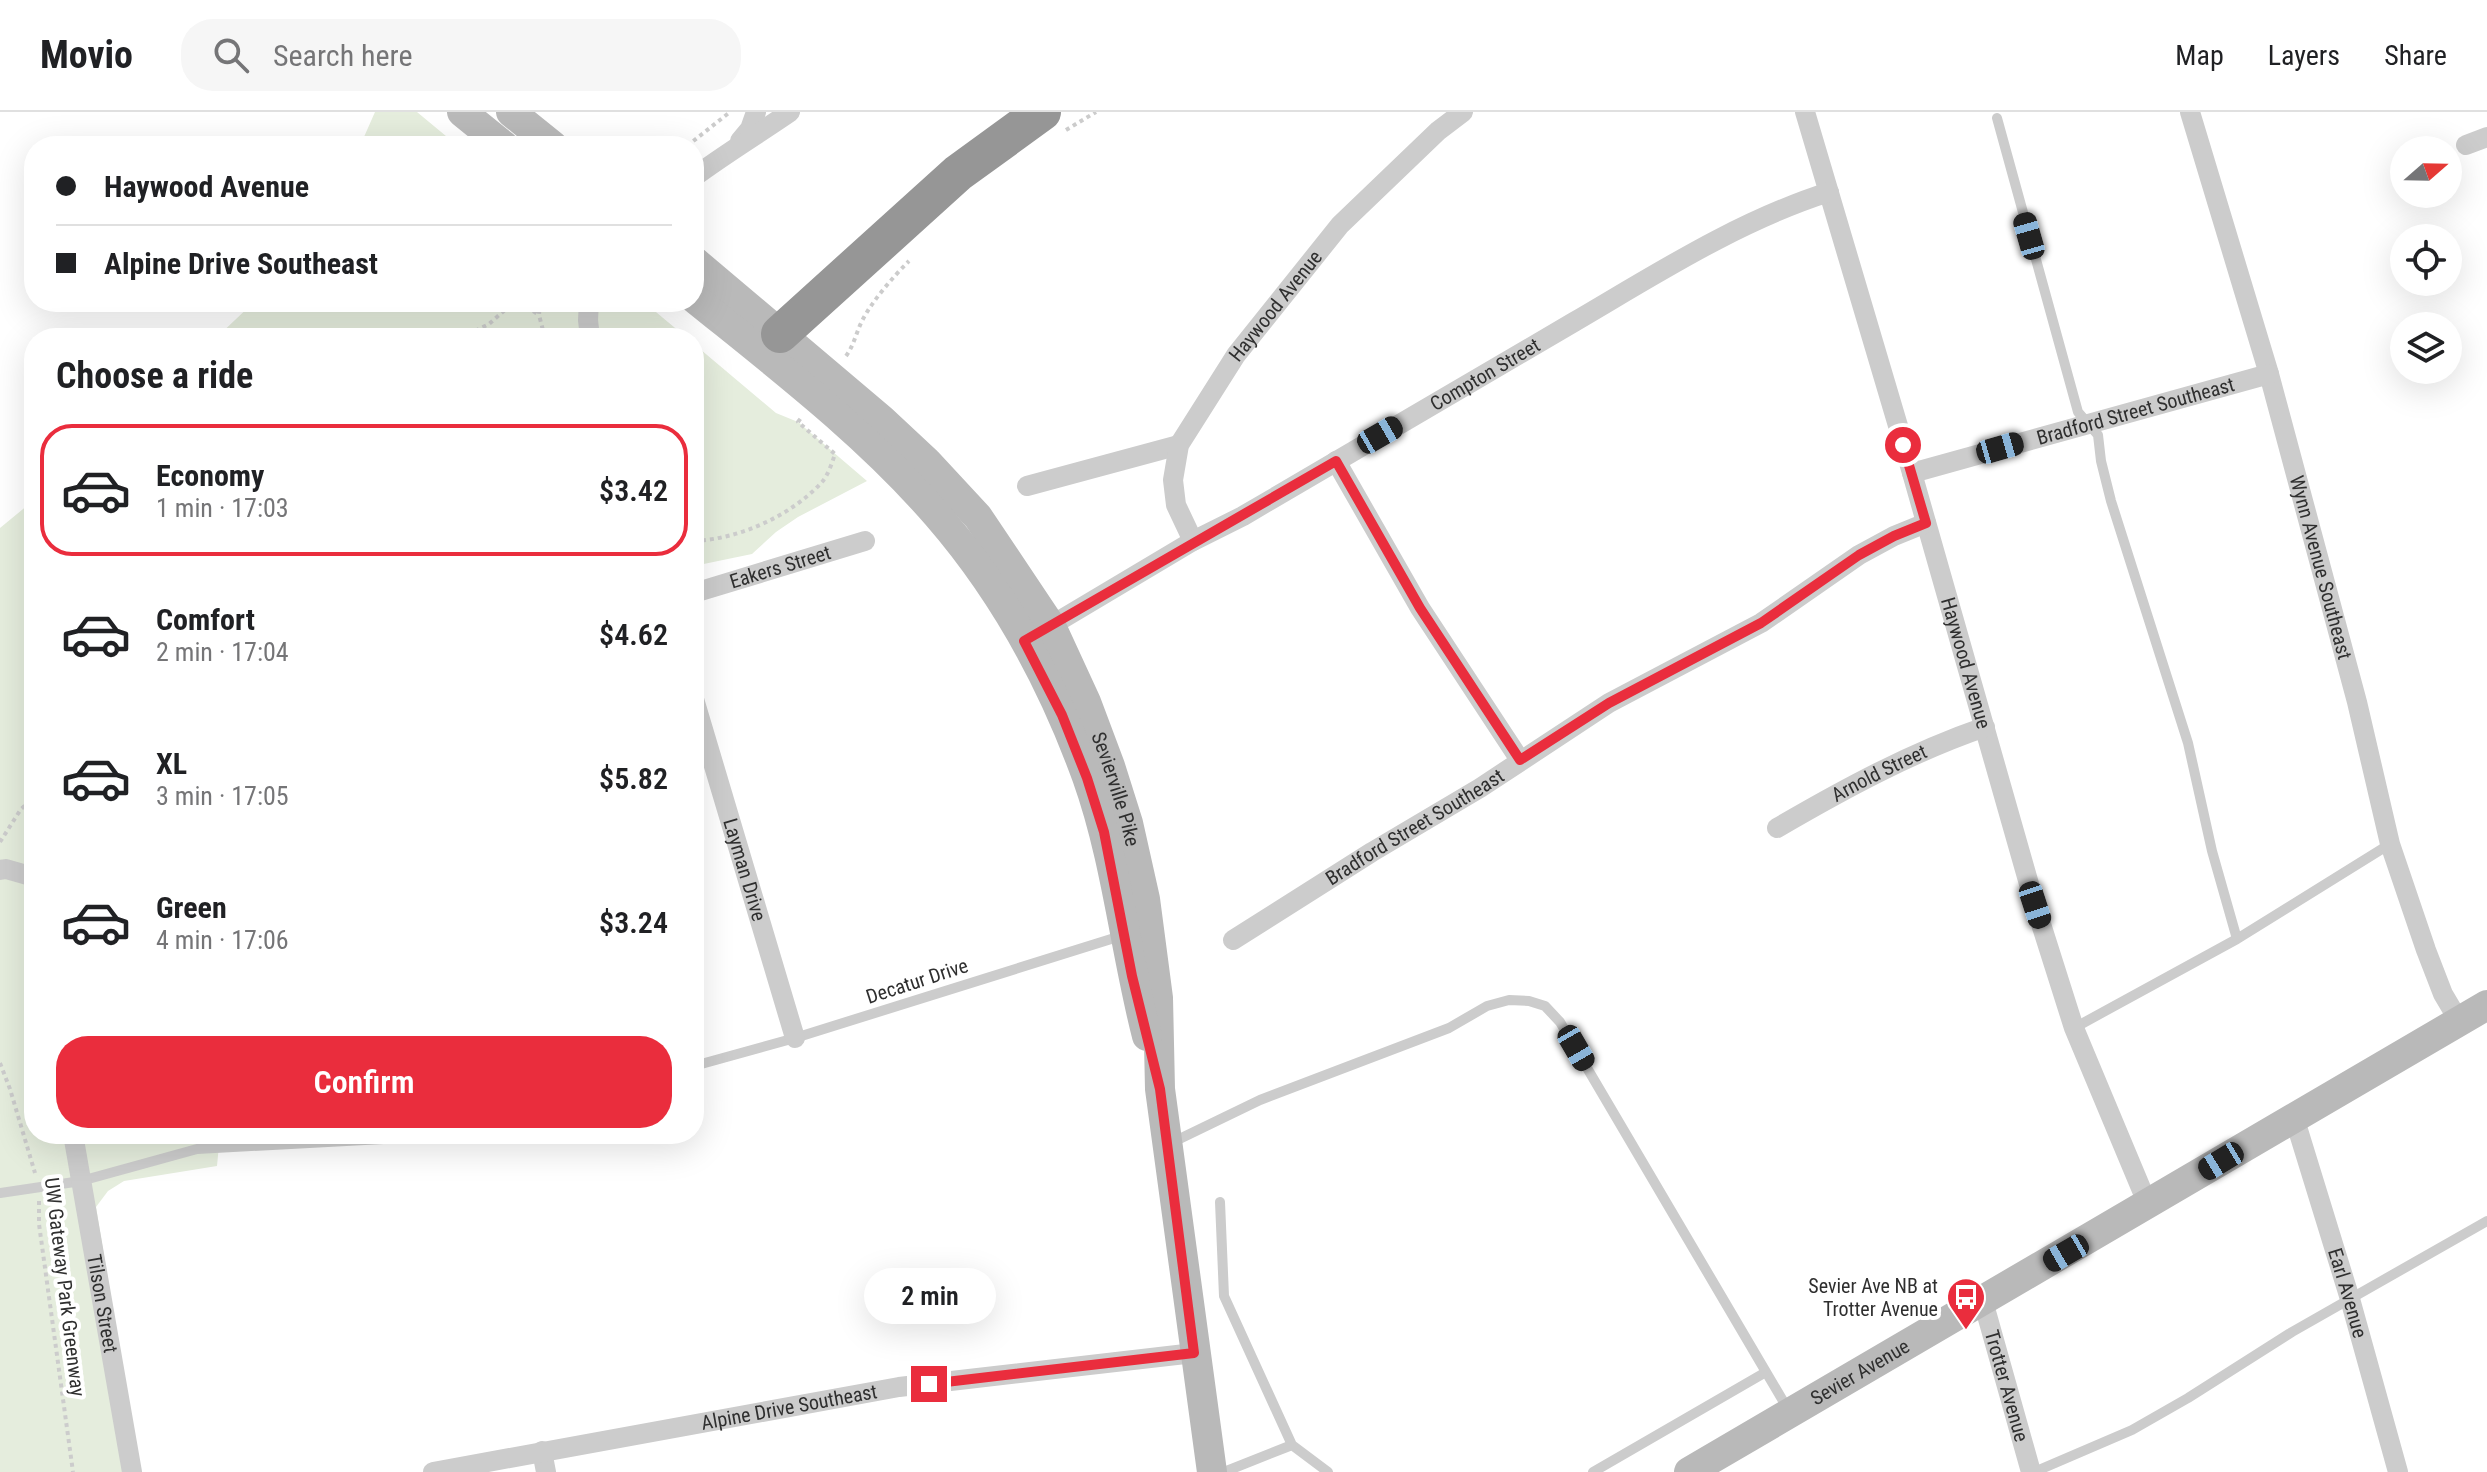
<!DOCTYPE html>
<meta charset="utf-8">
<style>
:root{--surface:#fff;--page:#f6f6f6;--text:#202124;--muted:#757577;--line:#e0e0e0;--accent:#ea2d3d}
body{margin:0;font-family:"Roboto Condensed",sans-serif;background:var(--page);color:var(--text);height:100vh;display:flex;flex-direction:column;font-size:30px;white-space:nowrap}
*{box-sizing:border-box;margin:0}
p{font-size:26px;color:var(--muted)}
.icon{flex:none;width:44px;height:44px;fill:none;stroke:currentColor;stroke-width:2;stroke-linecap:round;stroke-linejoin:round}
.map{position:relative;flex:1;overflow:hidden}
.sheet{position:absolute;left:24px;top:216px;width:680px;height:816px;display:flex;flex-direction:column;background:var(--surface);border-radius:32px;box-shadow:0 8px 32px #0002}
.sheet>*{flex:none}
.banner{position:absolute;left:24px;top:24px;width:680px;height:176px;border-radius:32px;box-shadow:0 8px 32px #0002;display:grid;align-content:center;height:176px;padding:0 32px;background:var(--surface)}
.needle{width:52px;rotate:70deg}
.controls{position:absolute;left:2390px;top:24px;display:grid;gap:16px}
.controls a{display:grid;place-items:center;width:72px;height:72px;border-radius:50%;background:var(--surface);box-shadow:0 8px 32px #0002;font-size:40px}
.end{position:absolute;width:36px;height:36px;margin:-18px;border:10px solid #ea2d3d;background:#fff;box-shadow:0 0 0 4px #fff}
.from{border-radius:50%}
.bubble{position:absolute;height:56px;border-radius:28px;background:var(--surface);box-shadow:0 8px 32px #0002;font-size:26px;font-weight:600;line-height:56px;text-align:center}
.car{position:absolute;width:24px;height:48px;margin:-24px -12px;border-radius:10px;box-shadow:0 0 6px 2px #0007;background:linear-gradient(#222 24%,#8ab4d8 0 40%,#222 0 76%,#8ab4d8 0 86%,#222 0)}
.banner b{display:flex;align-items:center;gap:28px;height:76px;font-size:30px}
.banner b+b{border-top:2px solid var(--line)}
.banner i{width:20px;height:20px;background:var(--text)}
ul{padding:0;list-style:none}
li{display:flex;align-items:center;gap:24px;height:132px;margin:0 16px 12px;padding:0 16px;border:4px solid transparent;border-radius:32px}
li div{flex:1}
li b{display:block;font-size:30px}
li em{font-style:normal;font-weight:600}
li.active{border-color:var(--accent)}
li>.icon{width:72px;height:72px;stroke-width:1.5}
h2{padding:0 32px;font-size:36px;line-height:96px}
.button{display:flex;gap:16px;margin-top:auto;padding:16px 32px}
.button a{flex:1;height:92px;border-radius:32px;background:var(--accent);color:#fff;font-size:32px;font-weight:600;line-height:92px;text-align:center}
header{display:flex;align-items:center;gap:48px;box-sizing:border-box;height:112px;padding:0 40px;background:var(--surface);border-bottom:2px solid var(--line)}
header strong{font-size:38px}
nav{display:flex;gap:44px;margin-inline-start:auto;font-size:28px}
.search{width:560px;height:72px;background:var(--page);display:flex;align-items:center;gap:20px;box-sizing:border-box;padding:0 28px;border-radius:32px;color:var(--muted);font-size:30px}
.map>svg:first-child{display:block}
</style>
<header>
<strong>Movio</strong>
<div class="search"><svg class="icon" aria-label="search" viewBox="0 0 24 24"><circle cx="10" cy="10" r="6"/><path d="M15 15l6 6"/></svg>Search here</div>
<nav><a>Map</a><a>Layers</a><a>Share</a></nav>
</header>
<div class="map">
<svg width="2487" height="1360" viewBox="0 0 2487 1360">
<rect width="100%" height="100%" fill="#fff"/>
<!-- green -->
<path fill="#e5eddd" d="M375,0H417L458,34H360Z
M254,190H644L687,226H216Z
M694,232L776,301L798,310L867,369L798,405L776,420L752,442L694,454Z
M34,388V1022H220L217,1054L124,1069L108,1079L96,1095L140,1360H0V416Z"/>
<g fill="none" stroke-linecap="round" stroke-linejoin="round">
<!-- path -->
<path stroke="#ccc" stroke-width="4" stroke-dasharray="4 4" stroke-linecap="butt" d="M1066,18L1096,0
M687,34L730,0
M520,190L539,203
M540,190L539,203L545,226
M461,226L489,212L514,190
M846,244C854,233 856,221 862,209C872,189 893,165 909,149
M694,429C739,427 791,404 822,370C828,363 832,351 835,342L798,310L801,306
M0,730L21,697L34,686
M0,951L10,977L35,1061
M39,1089V1112L73,1360"/>
<!-- lane -->
<path stroke="#ccc" stroke-width="10" d="M1997,6L2078,300L2098,323L2101,349L2111,389L2188,631L2212,739L2237,827
M2074,916L2237,827L2390,732
M694,954L795,926L1124,823
M1169,1032L1260,988L1449,916L1487,894L1509,888L1529,889L1545,894L1560,910L1766,1260L1593,1360
M0,1081L81,1069L197,1037L439,1024L448,1022
M1220,1090L1224,1184L1292,1333
M1766,1260L1789,1299
M1224,1360L1292,1333L1328,1360
M2034,1360L2132,1318L2188,1286L2292,1220L2487,1109"/>
<!-- street -->
<g stroke="#ccc" stroke-width="20">
<path id="s1" d="M1805,0L1912,361L2035,793L2074,916L2148,1093"/>
<path id="s2" d="M2190,0L2269,262L2357,590L2390,732L2426,838L2443,882L2459,909"/>
<path d="M740,29L750,17L756,0"/>
<path d="M2466,33L2487,25"/>
<path d="M694,65C725,42 758,22 790,0"/>
<path d="M589,190L588,208L590,226"/>
<path d="M1336,349L1420,496L1520,648"/>
<path id="s3" d="M1912,361L2269,262"/>
<path d="M1027,374L1179,333"/>
<path id="s4" d="M1193,429L1176,393L1173,368L1179,333L1236,243L1340,113L1438,19L1463,0"/>
<path id="s5" d="M694,481L865,429"/>
<path id="s6" d="M1042,519L1193,429L1243,404C1353,339 1464,275 1574,210C1656,162 1738,109 1829,80"/>
<path id="s7" d="M694,587L795,926"/>
<path id="s8" d="M1777,716C1844,677 1912,640 1985,615"/>
<path d="M0,758L6,757L34,765"/>
<path id="s9" d="M1233,828L1372,740L1480,676L1609,591L1761,511L1859,443L1894,424L1926,411"/>
<path id="s10" d="M2294,1005L2350,1187L2398,1360"/>
<path id="s11" d="M73,1022L132,1360"/>
<path id="s12" d="M1983,1189L2031,1360"/>
<path d="M542,1339L546,1360"/>
<path id="s13" d="M433,1360L899,1275L1194,1241"/>
</g>
<!-- secondary -->
<g stroke="#b9b9b9" stroke-width="30">
<path d="M462,0L504,34"/>
<path d="M511,0L553,34"/>
<path id="s14" d="M694,149L882,308L927,350L978,405L1051,514L1086,590L1110,654L1128,711L1145,787L1158,886L1160,977L1212,1360"/>
<path d="M694,186C778,254 866,321 937,403C1003,479 1053,571 1087,665C1117,749 1125,839 1147,924"/>
<path id="s15" d="M1689,1360L2487,893"/>
</g>
<!-- highway -->
<path stroke="#969696" stroke-width="38" d="M780,222L958,61L1042,0"/>
</g>
<g fill="none" stroke-linecap="round" stroke-linejoin="round">
<!-- route -->
<path stroke="#ea2d3d" stroke-width="10" d="M929,1272L1194,1241L1160,977L1132,864L1104,720L1087,666L1062,603L1024,529L1336,349L1420,496L1520,648L1609,591L1761,511L1859,443L1894,424L1926,411L1903,333"/>
</g>
<!-- icons -->
<defs>
<symbol id="bus-pin" viewBox="-11 -11 22 30"><path d="M0 17L-7.5 6A9.5 9.5 0 1 1 7.5 6Z" fill="#ea2d3d" stroke="#fff"/><path d="M-5-6H5V4H4V6H2V4H-2V6H-4V4H-5ZM-3.5-4V0h7V-4ZM-3.5 1.2v1.5H-2V1.2ZM2 1.2v1.5H3.5V1.2Z" fill="#fff"/></symbol>
</defs>
<g fill-rule="evenodd">
<use href="#bus-pin" x="1944" y="1163" width="44" height="60"/>
</g>
<g text-anchor="middle" stroke-width="8" stroke-linejoin="round" paint-order="stroke">
<!-- street labels -->
<g font-size="20" fill="#2f2f2f" stroke="#fff">
<text dy="7" stroke="none"><textPath href="#s4" startOffset="270">Haywood Avenue</textPath></text>
<text dy="7" stroke="none"><textPath href="#s6" startOffset="512">Compton Street</textPath></text>
<text dy="7" stroke="none"><textPath href="#s3" startOffset="232">Bradford Street Southeast</textPath></text>
<text dy="7" stroke="none"><textPath href="#s5" startOffset="90">Eakers Street</textPath></text>
<text dy="7" stroke="none"><textPath href="#s2" startOffset="474">Wynn Avenue Southeast</textPath></text>
<text dy="7" stroke="none"><textPath href="#s1" startOffset="574">Haywood Avenue</textPath></text>
<text dy="7" stroke="none"><textPath href="#s8" startOffset="116">Arnold Street</textPath></text>
<text dy="7" stroke="none"><textPath href="#s14" startOffset="690">Sevierville Pike</textPath></text>
<text dy="7" stroke="none"><textPath href="#s9" startOffset="214">Bradford Street Southeast</textPath></text>
<text dy="7" stroke="none"><textPath href="#s7" startOffset="178">Layman Drive</textPath></text>
<text transform="translate(917 869) rotate(-18)" y="7">Decatur Drive</text>
<text transform="translate(65 1175) rotate(83)" y="7">UW Gateway Park Greenway</text>
<text dy="7" stroke="none"><textPath href="#s10" startOffset="184">Earl Avenue</textPath></text>
<text dy="7" stroke="none"><textPath href="#s11" startOffset="172">Tilson Street</textPath></text>
<text dy="7" stroke="none"><textPath href="#s15" startOffset="198">Sevier Avenue</textPath></text>
<text dy="7" stroke="none"><textPath href="#s12" startOffset="88">Trotter Avenue</textPath></text>
<text dy="7" stroke="none"><textPath href="#s13" startOffset="362">Alpine Drive Southeast</textPath></text>
</g>
<!-- poi labels -->
<g font-size="20" fill="#2f2f2f" stroke="#fff" text-anchor="end">
<text x="1938" y="1181">Sevier Ave NB at<tspan x="1938" dy="23">Trotter Avenue</tspan></text>
</g>
</g>
</svg>
<div class="controls">
<a><svg class="needle" viewBox="-14 -14 28 28"><path d="M0-13l5 13h-10z" fill="#e53935"/><path d="M0 13l5-13h-10z" fill="#757577"/></svg></a>
<a><svg class="icon" aria-label="locate" viewBox="0 0 24 24"><circle cx="12" cy="12" r="6"/><path d="M12 2v4M12 18v4M2 12h4M18 12h4"/></svg></a>
<a><svg class="icon" aria-label="layers" viewBox="0 0 24 24"><path d="M12 4l9 5-9 5-9-5zM3 14l9 5 9-5"/></svg></a>
</div>
<i class="end from" style="left:1903px;top:333px"></i>
<i class="end" style="left:929px;top:1272px"></i>
<div class="bubble" style="left:864px;top:1156px;width:132px">2 min</div>
<i class="car" style="left:2029px;top:124px;rotate:344deg"></i>
<i class="car" style="left:1380px;top:323px;rotate:60deg"></i>
<i class="car" style="left:2000px;top:336px;rotate:74deg"></i>
<i class="car" style="left:2035px;top:793px;rotate:162deg"></i>
<i class="car" style="left:1576px;top:936px;rotate:150deg"></i>
<i class="car" style="left:2221px;top:1049px;rotate:239deg"></i>
<i class="car" style="left:2066px;top:1141px;rotate:240deg"></i>
<div class="banner">
<b><i class="from"></i>Haywood Avenue</b>
<b><i></i>Alpine Drive Southeast</b>
</div>
<section class="sheet">
<h2>Choose a ride</h2>
<ul>
<li class="active"><svg class="icon" aria-label="car" viewBox="0 0 24 24"><path d="M5 17H2v-5l4-1 3-4h7l3 4 3 1v5h-3M9 17h6M6 11h13"/><circle cx="7" cy="17" r="2"/><circle cx="17" cy="17" r="2"/></svg><div><b>Economy</b><p>1 min · 17:03</p></div><em>$3.42</em></li>
<li><svg class="icon" aria-label="car" viewBox="0 0 24 24"><path d="M5 17H2v-5l4-1 3-4h7l3 4 3 1v5h-3M9 17h6M6 11h13"/><circle cx="7" cy="17" r="2"/><circle cx="17" cy="17" r="2"/></svg><div><b>Comfort</b><p>2 min · 17:04</p></div><em>$4.62</em></li>
<li><svg class="icon" aria-label="car" viewBox="0 0 24 24"><path d="M5 17H2v-5l4-1 3-4h7l3 4 3 1v5h-3M9 17h6M6 11h13"/><circle cx="7" cy="17" r="2"/><circle cx="17" cy="17" r="2"/></svg><div><b>XL</b><p>3 min · 17:05</p></div><em>$5.82</em></li>
<li><svg class="icon" aria-label="car" viewBox="0 0 24 24"><path d="M5 17H2v-5l4-1 3-4h7l3 4 3 1v5h-3M9 17h6M6 11h13"/><circle cx="7" cy="17" r="2"/><circle cx="17" cy="17" r="2"/></svg><div><b>Green</b><p>4 min · 17:06</p></div><em>$3.24</em></li>
</ul>
<div class="button"><a>Confirm</a></div>
</section>
</div>
